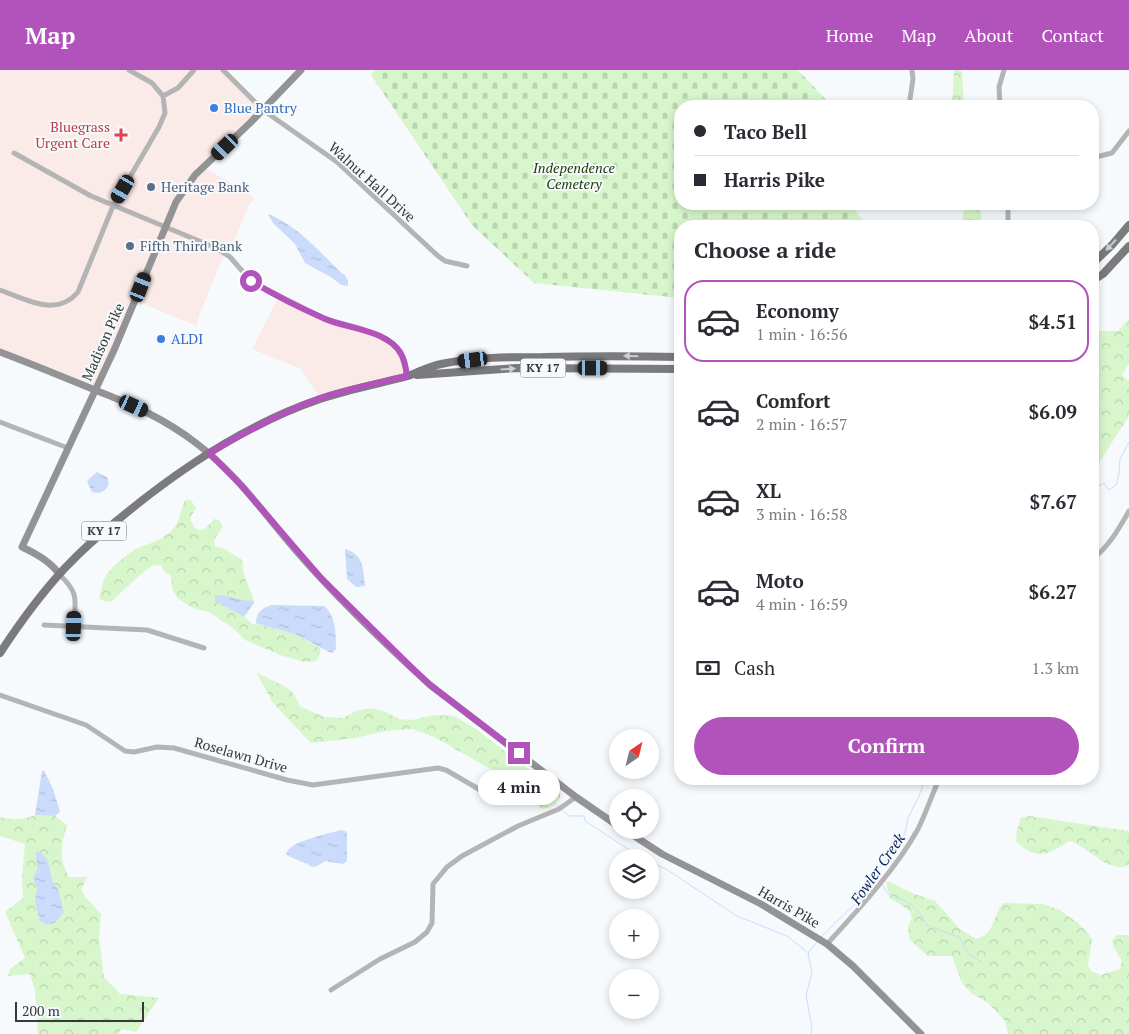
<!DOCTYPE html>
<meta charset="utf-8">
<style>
:root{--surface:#fff;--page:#f7f7f7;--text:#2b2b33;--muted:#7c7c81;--line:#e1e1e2;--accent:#b252bb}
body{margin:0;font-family:"PT Serif",serif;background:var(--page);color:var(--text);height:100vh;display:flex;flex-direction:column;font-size:19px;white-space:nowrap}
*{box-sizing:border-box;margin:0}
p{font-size:16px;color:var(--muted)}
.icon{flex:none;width:28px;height:28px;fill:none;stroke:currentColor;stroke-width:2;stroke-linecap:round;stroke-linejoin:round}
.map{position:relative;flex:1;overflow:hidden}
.sheet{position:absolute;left:674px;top:150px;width:425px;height:565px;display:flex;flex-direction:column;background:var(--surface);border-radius:20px;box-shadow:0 2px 8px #0003}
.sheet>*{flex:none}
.top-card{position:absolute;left:674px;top:30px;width:425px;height:110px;border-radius:20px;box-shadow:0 2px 8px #0003;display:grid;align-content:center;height:110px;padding:0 20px;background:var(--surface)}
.needle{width:32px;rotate:35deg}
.tools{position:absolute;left:609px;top:659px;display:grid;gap:10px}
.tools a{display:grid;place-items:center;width:50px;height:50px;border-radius:50%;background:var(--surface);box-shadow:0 2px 8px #0003;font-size:25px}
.scale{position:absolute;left:15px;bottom:12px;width:129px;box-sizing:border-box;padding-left:5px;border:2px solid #363839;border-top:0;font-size:14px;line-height:18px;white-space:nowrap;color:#363839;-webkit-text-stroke:4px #f6fafd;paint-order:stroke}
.end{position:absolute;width:22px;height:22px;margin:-11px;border:6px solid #b252bb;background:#fff;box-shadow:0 0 0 2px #fff}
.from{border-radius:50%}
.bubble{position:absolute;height:35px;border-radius:18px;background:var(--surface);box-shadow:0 2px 8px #0003;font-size:16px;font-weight:700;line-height:35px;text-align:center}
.car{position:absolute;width:15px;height:30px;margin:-15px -8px;border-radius:6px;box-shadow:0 0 4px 1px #0007;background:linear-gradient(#222 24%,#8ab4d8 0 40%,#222 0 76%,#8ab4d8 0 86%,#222 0)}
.top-card b{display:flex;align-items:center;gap:18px;height:48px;font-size:19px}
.top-card b+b{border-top:1px solid var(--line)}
.top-card i{width:12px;height:12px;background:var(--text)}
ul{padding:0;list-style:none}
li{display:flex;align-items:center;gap:15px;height:82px;margin:0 10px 8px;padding:0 10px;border:2px solid transparent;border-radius:20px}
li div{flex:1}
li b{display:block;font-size:19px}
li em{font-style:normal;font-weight:700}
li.active{border-color:var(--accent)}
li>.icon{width:45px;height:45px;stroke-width:1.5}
h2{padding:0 20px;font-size:22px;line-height:60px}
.pay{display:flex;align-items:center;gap:12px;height:55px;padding:0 20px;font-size:19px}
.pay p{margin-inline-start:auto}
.button{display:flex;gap:10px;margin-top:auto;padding:10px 20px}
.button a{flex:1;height:58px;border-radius:30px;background:var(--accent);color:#fff;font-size:20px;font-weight:700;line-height:58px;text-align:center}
header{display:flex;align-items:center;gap:30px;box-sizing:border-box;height:70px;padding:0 25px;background:var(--accent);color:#fff}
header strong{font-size:24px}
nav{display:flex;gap:28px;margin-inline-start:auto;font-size:18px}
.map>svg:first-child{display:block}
</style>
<header>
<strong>Map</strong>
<nav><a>Home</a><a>Map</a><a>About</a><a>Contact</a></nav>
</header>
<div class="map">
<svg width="1129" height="964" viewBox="0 0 1129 964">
<defs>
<pattern id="forest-crowns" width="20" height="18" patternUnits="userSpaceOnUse" patternTransform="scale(1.25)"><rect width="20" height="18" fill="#d8f6cb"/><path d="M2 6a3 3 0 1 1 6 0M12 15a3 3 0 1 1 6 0" fill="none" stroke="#bad4af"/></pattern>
<pattern id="cemetery-stones" width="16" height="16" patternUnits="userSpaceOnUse" patternTransform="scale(1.25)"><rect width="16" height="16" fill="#d8f6cb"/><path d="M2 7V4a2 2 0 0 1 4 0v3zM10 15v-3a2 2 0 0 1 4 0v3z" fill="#bad4af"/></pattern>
<pattern id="water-ripples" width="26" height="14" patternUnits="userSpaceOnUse" patternTransform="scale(1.25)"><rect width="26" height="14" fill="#cadbfb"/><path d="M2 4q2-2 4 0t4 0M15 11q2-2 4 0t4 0" fill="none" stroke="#aebdd8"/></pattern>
</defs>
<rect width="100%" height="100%" fill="#f6fafd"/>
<!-- commercial -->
<path fill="#fbebe8" d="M0,0H223L263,40L204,97L255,128L248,137L233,174L221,191L199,246L197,256L136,231L96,320L0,282Z
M279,226L325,249L381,267L401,282L407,306L320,329L301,299L252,279Z"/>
<!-- forest -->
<path fill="url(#forest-crowns)" d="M954,0H960L962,2L964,36H952Z
M965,134H980L982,156H961Z
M1129,249V293L1122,305L1129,311V346L1093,402V261H1118Z
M185,430H191L196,438L190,448L194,457L199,460L205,459L214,449L219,450L223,456L214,470L215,476L225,479L243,491C241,506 250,516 254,531H246L232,527L215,531L244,547L254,555L256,553L297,565L321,579L320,584L316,591L304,592L280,585L245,570L234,559L209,542L195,539L178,529L173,521L171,506L164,501L161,495L152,496L141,504L112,531L105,532L99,528C101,522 102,515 104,509C110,497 130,481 143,476C154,472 165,468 173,459C181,450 180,439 185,430Z
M256,602L288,618L293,623L301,637L324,647L343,648L356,641L371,638L386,642L399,649L412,650L434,645L454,646L476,659L560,723V728L553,736L543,739L531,732L533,718L517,703L499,704L434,667L413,659L385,661L356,668L311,673L273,633Z
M35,745L55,746L67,755C61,776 58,787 69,807H87L81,820L86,828L101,844L99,867L104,907L120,924L159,928L136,962L121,959L119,964H38L35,920L30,904L8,906L10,899L25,888L5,842L23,828L22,808L25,774L0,766V747C11,750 25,750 35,745Z
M1029,746L1129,761V795C1109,805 1087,775 1069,771C1049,785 1035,791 1016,771L1017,760L1021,748Z
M888,811L912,823L935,831L960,859L976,869C995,865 993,845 1003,833L1043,834L1060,840L1079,854L1088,863L1092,870L1088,895L1091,901L1101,905L1120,899L1122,891L1114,878L1112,870L1117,865H1129V964H1008L1005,951L988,933L971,923L962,913L952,886H928L909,869L908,855L912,848L910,841L890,828L886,813Z"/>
<!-- cemetery -->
<path fill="url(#cemetery-stones)" d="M375,0H798L832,36H680V134H848L856,141L867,156H680V228L534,213L472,155L371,5Z"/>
<!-- water -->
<path fill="url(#water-ripples)" d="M268,144C299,156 322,185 346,207L348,211V216L341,215L331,207L305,193L295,174L273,153Z
M97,402L107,407L109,414L105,420L99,423L92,422L87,411Z
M345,479C364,485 363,498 365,516L356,517L347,509Z
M215,525C228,524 241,531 254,531V533L244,547L215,531Z
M272,535L324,536C336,546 336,565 336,579L332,583L329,582L297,565L256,553C256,542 263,537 272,535Z
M44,700L53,719L60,742L55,746L35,745L42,701Z
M341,760L347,762V791L343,794L325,791L317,796L312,797C303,791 294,790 286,784C289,771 328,764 341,760Z
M36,781L43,784L48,791L52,810L58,819L64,842L55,853L47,855L40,851L35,832L37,818L33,808L37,800Z"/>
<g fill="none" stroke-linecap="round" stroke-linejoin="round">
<!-- stream -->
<path stroke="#cadbfb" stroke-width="1" d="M1092,420L1104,413L1109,420L1116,415L1119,404L1120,389L1129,372
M541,721L559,737
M562,740L569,746H584L585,751L642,788
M650,792L666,799L737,846L787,866L807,882
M874,805L880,811
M882,814L888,824C908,830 918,837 927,855L960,868L968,883L983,893
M821,867L859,830L874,805L904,767L908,748L919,726L925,709
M811,964L812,958L806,925L812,903L808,883L817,872"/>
<!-- street -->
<path stroke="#b5b4b5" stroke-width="5" d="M223,0L263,40L337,92L438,186L445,191L467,196
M163,26L178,18L194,0
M909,36L913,9L912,0
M1000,36L999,17L1004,0
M14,83L91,126L216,178L230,187L251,211L264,218L325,249L362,259L381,267L393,274L401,282L407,306
M1092,88L1112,83L1129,61
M1008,149V134
M0,220C26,229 56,248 78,222L113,136L159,57L165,43L163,26L157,19L152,13L129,0
M0,352L68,378
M1092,489C1109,477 1119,458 1129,441
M59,504C80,524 75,530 74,556
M44,555L147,560L204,578
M0,625L86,655L125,681L134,682L157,677L174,678L287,710L313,715L438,698L446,700L482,721
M827,874C858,840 896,799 918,759C926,743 932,725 939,709
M331,920L380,889L415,872L427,862L432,853L433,814L447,797L462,786L518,756L559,739L576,727"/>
<!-- secondary -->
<path stroke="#939294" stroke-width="7" d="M0,282C32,294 63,307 95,320C131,334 165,349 196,373C236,403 266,446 299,484C339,530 385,574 430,615L576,727L618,756
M59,504C51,492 35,483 22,477L115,278L176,132L195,105L250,53L301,0
M625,760L662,784L761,834L827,874L853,896L921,964"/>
<!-- primary -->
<path stroke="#7b7a7d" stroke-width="8" d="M1092,194L1112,175L1129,155
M1092,211L1103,204L1129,176
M417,305L516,298L680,299
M0,583C19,554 40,525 64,499C81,481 100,464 119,449C179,399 247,354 320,329C349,319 379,314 408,306C419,302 430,296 441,294C474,287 509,287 543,287C588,286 634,286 680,287"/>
</g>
<!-- one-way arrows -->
<defs><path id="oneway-solid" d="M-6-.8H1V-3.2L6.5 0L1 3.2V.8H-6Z" transform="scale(1.25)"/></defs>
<g fill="#cbcdd0">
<use href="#oneway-solid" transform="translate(1111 175) rotate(133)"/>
<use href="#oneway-solid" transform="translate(631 286) rotate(-179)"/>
<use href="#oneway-solid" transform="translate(508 299) rotate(-3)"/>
</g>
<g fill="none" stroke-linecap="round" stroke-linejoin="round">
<!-- route -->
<path stroke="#b252bb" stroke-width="6" d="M251,211C274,225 298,237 323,248C345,259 388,259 401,284C405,290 406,298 407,306C377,313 347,319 318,329C280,343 244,363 209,383L241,415L321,508L414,600L430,615L519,683"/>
</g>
<!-- markers -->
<g fill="#3f7fe0" stroke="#f6fafd" stroke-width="2">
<circle cx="214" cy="38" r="5"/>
<circle cx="161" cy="269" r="5"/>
</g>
<path fill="#e0444e" stroke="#f6fafd" stroke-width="2" d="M118.5 57.5h5v5h5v5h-5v5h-5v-5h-5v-5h5z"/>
<g fill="#5c6f8a" stroke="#f6fafd" stroke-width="2">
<circle cx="151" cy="117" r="5"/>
<circle cx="130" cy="176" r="5"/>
</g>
<g text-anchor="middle" stroke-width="4" stroke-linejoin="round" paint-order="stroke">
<!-- shield labels -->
<g fill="#f6fafd" stroke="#707274" stroke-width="1">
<rect x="520.5" y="288.5" width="45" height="19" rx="4"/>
<rect x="81.5" y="451.5" width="45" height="19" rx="4"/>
</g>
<g font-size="12" font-weight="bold" fill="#363839">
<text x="543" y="302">KY 17</text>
<text x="104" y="465">KY 17</text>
</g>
<!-- shop labels -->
<g font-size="14" fill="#366cbe" stroke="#f6fafd" text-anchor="start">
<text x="224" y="43">Blue Pantry</text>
<text x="171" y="274">ALDI</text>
</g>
<!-- health labels -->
<g font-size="14" fill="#be3a42" stroke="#f6fafd" text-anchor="end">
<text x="110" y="62">Bluegrass<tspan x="110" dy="16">Urgent Care</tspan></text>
</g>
<!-- park labels -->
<g font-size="14" font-style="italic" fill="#173701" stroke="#f6fafd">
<text x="574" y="103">Independence<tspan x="574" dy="16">Cemetery</tspan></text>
</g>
<!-- street labels -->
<g font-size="14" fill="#363839" stroke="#f6fafd">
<text transform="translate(372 112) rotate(42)" y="5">Walnut Hall Drive</text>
<text transform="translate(103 272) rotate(-66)" y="5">Madison Pike</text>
<text transform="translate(241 685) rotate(16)" y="5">Roselawn Drive</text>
<text transform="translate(789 837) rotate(30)" y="5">Harris Pike</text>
</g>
<!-- service labels -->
<g font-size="14" fill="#4e5e75" stroke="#f6fafd" text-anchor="start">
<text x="161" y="122">Heritage Bank</text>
<text x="140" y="181">Fifth Third Bank</text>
</g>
<!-- water labels -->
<g font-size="15" font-style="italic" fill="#0a245e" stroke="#f6fafd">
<text transform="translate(878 799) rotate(-55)" y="5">Fowler Creek</text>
</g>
</g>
</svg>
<div class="tools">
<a><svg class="needle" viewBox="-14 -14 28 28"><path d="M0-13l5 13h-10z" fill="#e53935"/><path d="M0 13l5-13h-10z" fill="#7c7c81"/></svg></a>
<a><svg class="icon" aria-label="locate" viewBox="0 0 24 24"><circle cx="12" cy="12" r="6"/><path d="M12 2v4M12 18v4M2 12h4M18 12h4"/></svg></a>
<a><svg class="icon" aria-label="layers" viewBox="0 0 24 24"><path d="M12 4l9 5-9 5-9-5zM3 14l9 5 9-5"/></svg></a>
<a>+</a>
<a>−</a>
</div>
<div class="scale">200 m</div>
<i class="end from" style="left:251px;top:211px"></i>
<i class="end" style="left:519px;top:683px"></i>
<div class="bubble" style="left:478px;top:700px;width:82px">4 min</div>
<i class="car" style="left:225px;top:77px;rotate:226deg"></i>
<i class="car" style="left:123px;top:119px;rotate:210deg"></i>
<i class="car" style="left:141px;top:217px;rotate:21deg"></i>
<i class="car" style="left:473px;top:290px;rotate:263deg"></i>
<i class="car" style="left:593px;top:298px;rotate:90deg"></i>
<i class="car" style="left:134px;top:336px;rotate:115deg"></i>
<i class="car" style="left:74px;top:556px;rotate:2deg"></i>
<div class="top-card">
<b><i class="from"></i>Taco Bell</b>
<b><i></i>Harris Pike</b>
</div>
<section class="sheet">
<h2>Choose a ride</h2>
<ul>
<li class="active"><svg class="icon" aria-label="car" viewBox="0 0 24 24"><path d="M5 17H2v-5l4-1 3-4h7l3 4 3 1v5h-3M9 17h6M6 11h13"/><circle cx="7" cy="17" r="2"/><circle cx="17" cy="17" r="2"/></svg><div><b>Economy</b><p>1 min · 16:56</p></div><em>$4.51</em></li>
<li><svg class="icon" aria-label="car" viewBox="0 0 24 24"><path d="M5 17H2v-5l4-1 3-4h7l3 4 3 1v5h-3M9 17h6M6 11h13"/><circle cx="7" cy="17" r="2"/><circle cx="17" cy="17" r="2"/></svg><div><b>Comfort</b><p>2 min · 16:57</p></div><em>$6.09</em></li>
<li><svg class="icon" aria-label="car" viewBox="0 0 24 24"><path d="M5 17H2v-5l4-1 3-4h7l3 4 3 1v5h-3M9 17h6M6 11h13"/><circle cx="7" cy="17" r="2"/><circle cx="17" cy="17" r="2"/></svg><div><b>XL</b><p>3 min · 16:58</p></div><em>$7.67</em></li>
<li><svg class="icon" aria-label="car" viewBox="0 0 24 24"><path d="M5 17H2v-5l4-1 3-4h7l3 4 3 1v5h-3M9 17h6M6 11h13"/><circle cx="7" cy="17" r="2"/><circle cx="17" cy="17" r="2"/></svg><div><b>Moto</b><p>4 min · 16:59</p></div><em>$6.27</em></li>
</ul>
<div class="pay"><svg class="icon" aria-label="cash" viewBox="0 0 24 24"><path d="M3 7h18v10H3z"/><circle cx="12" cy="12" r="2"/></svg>Cash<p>1.3 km</p></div>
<div class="button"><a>Confirm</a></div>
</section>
</div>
